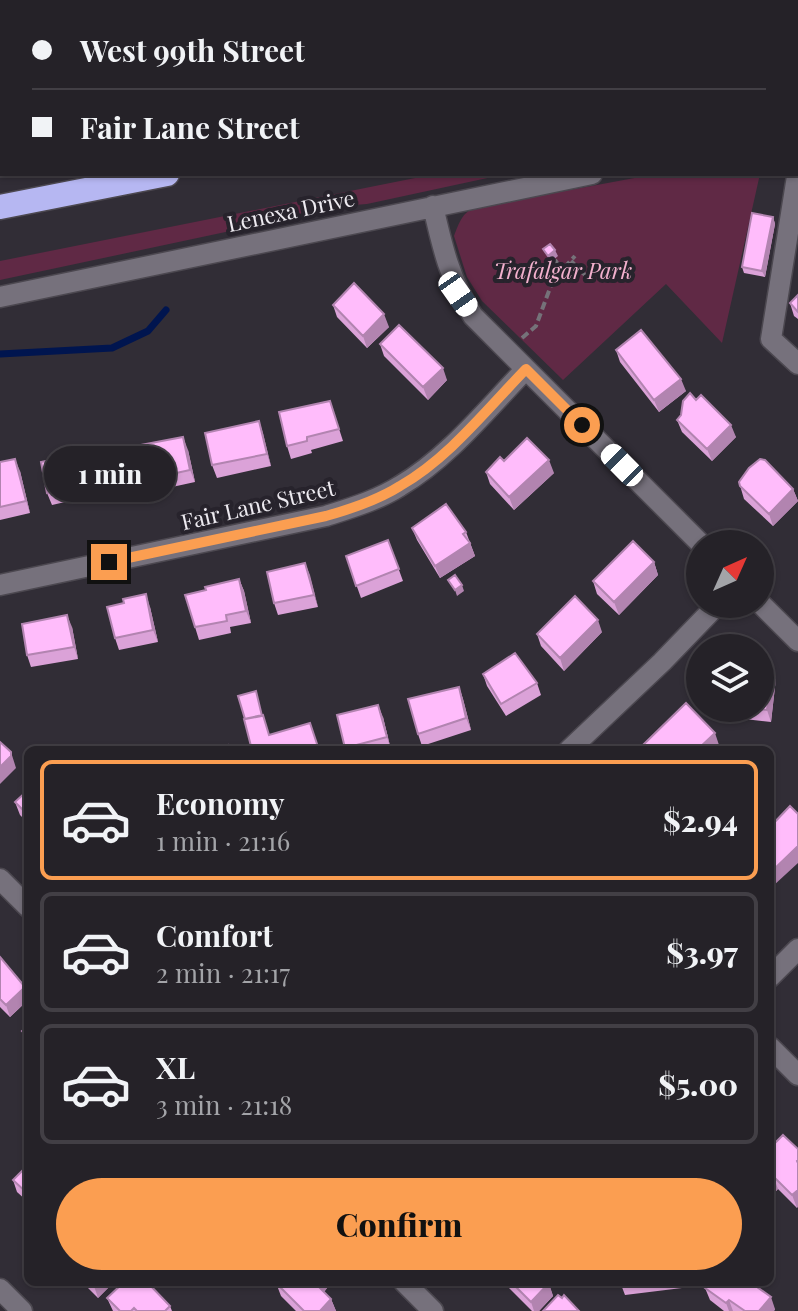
<!DOCTYPE html>
<meta charset="utf-8">
<style>
:root{--surface:#252228;--page:#2d2a30;--text:#f1f3f6;--muted:#a3a4a8;--line:#423f45;--accent:#fb9e51}
body{margin:0;font-family:"Playfair Display",serif;background:var(--page);color:var(--text);height:100vh;display:flex;flex-direction:column;font-size:30px;white-space:nowrap}
*{box-sizing:border-box;margin:0}
p{font-size:26px;color:var(--muted)}
.icon{flex:none;width:44px;height:44px;fill:none;stroke:currentColor;stroke-width:2;stroke-linecap:round;stroke-linejoin:round}
.map{position:relative;flex:1;overflow:hidden}
.side{position:absolute;left:24px;top:746px;width:750px;height:540px;display:flex;flex-direction:column;background:var(--surface);border-radius:12px;box-shadow:0 2px 6px #0004,0 0 0 2px var(--line)}
.side>*{flex:none}
.banner{position:absolute;left:0px;top:0px;width:798px;height:176px;box-shadow:0 2px 6px #0004,0 0 0 2px var(--line);display:grid;align-content:center;height:176px;padding:0 32px;background:var(--surface)}
.needle{width:52px;rotate:45deg}
.fabs{position:absolute;left:686px;top:530px;display:grid;gap:16px}
.fabs a{display:grid;place-items:center;width:88px;height:88px;border-radius:50%;background:var(--surface);box-shadow:0 2px 6px #0004,0 0 0 2px var(--line);font-size:40px}
.end{position:absolute;width:36px;height:36px;margin:-18px;border:10px solid #fb9e51;background:#111;box-shadow:0 0 0 4px #111}
.from{border-radius:50%}
.bubble{position:absolute;height:56px;border-radius:28px;background:var(--surface);box-shadow:0 2px 6px #0004,0 0 0 2px var(--line);font-size:26px;font-weight:800;line-height:56px;text-align:center}
.car{position:absolute;width:24px;height:48px;margin:-24px -12px;border-radius:10px;box-shadow:0 0 6px 2px #0007;background:linear-gradient(#fff 24%,#345 0 40%,#fff 0 76%,#345 0 86%,#fff 0)}
.banner b{display:flex;align-items:center;gap:28px;height:76px;font-size:30px}
.banner b+b{border-top:2px solid var(--line)}
.banner i{width:20px;height:20px;background:var(--text)}
ul{padding:14px 0 0;list-style:none}
li{display:flex;align-items:center;gap:24px;height:120px;margin:0 16px 12px;padding:0 16px;border:4px solid var(--line);border-radius:12px}
li div{flex:1}
li b{display:block;font-size:30px}
li em{font-style:normal;font-weight:800}
li.on{border-color:var(--accent)}
li>.icon{width:72px;height:72px;stroke-width:1.5}
.cta{display:flex;gap:16px;margin-top:auto;padding:16px 32px}
.cta a{flex:1;height:92px;border-radius:48px;background:var(--accent);color:#111;font-size:32px;font-weight:800;line-height:92px;text-align:center}
.map>svg:first-child{display:block}
</style>
<div class="map">
<svg width="798" height="1311" viewBox="0 0 798 1311">
<rect width="100%" height="100%" fill="#312d36"/>
<!-- green -->
<path fill="#602945" d="M435,174H506L367,204L354,205L352,201L347,202L348,206L0,280V261Z
M656,174H760L722,343L666,284L563,380L482,301L467,277L454,236C459,223 463,210 478,207Z"/>
<g fill="none" stroke-linecap="round" stroke-linejoin="round">
<!-- stream -->
<path stroke="#00154f" stroke-width="7" d="M0,354L112,348L148,331L166,310"/>
<defs>
<path id="minor" d="M86,0L87,2
M313,2L319,0
M0,58H2
M796,138H798
M798,170L771,339L798,364
M433,206C442,246 450,281 473,316L701,544
M0,297L592,174
M0,585L326,516C351,508 378,500 400,486C449,457 487,409 526,369
M760,603L798,641
M569,750L662,662L718,604
M0,879L28,907
M770,977L798,949
M770,1047L798,1075
M404,1282L433,1311
M0,1289L22,1311"/>
<path id="highway" d="M718,2L728,0
M796,49L798,48
M0,144H2
M0,207L167,174"/>
</defs>
<!-- minor casing -->
<use href="#minor" stroke="#4c4850" stroke-width="23"/>
<!-- highway casing -->
<use href="#highway" stroke="#4c4850" stroke-width="27"/>
<!-- path -->
<path stroke="#757279" stroke-width="4" stroke-dasharray="8 4" stroke-linecap="butt" d="M555,260L562,270
M571,261L590,280
M522,338L536,326L553,280L575,256"/>
<!-- minor -->
<use href="#minor" stroke="#76717c" stroke-width="20"/>
<!-- highway -->
<use href="#highway" stroke="#b6b7f2" stroke-width="24"/>
</g>
<!-- wall -->
<path fill="#dba2d8" d="M773,217L775,224L765,277L744,273L742,267Z
M798,295V319L794,316L790,303Z
M333,305L389,327L367,348L337,317Z
M380,344L447,380L428,400L384,356Z
M616,350L686,391L659,412L620,362Z
M696,400L736,437L712,461L682,432L677,420Z
M330,401L343,441L311,450L312,453L291,459L287,446Z
M259,421L271,466L217,478L212,465Z
M188,450L195,482L140,494L135,482Z
M504,461L554,473L514,510L490,484L486,472Z
M0,462L20,471L30,513L0,520Z
M89,465L96,495L52,505L47,493Z
M739,482L793,489L798,501L773,526L744,499Z
M412,528L466,532L475,556L440,578L417,540Z
M388,540L403,581L361,598L346,556Z
M654,562L658,575L619,615L597,594L593,581Z
M305,563L318,607L278,615L274,603Z
M239,579L244,591L251,623L230,627L231,633L199,640L195,627L206,590Z
M150,607L158,642L119,650L115,638Z
M72,627L78,659L31,667L27,655Z
M602,632L564,671L541,646L537,634Z
M483,674L537,683L541,695L506,716L487,686Z
M776,678L771,722L718,716L715,708H760Z
M459,687L463,699L471,730L422,746L418,734Z
M337,715L383,717L391,750H346Z
M28,790V823L20,815L15,802Z
M0,957L28,996V1000L10,1017L0,1007Z
M28,1026V1045L22,1031Z
M770,1148L798,1149V1206L797,1208L778,1189L771,1196L770,1195Z
M28,1165V1202L17,1192L13,1180Z
M82,1282H114L98,1298Z
M503,1282H548L553,1296L539,1311H532Z
M620,1282H681L682,1288L625,1295Z
M276,1283L327,1288L324,1292L331,1299L336,1311H296L281,1296Z
M705,1288L775,1309L774,1311H724L710,1300Z
M107,1298L170,1306L172,1311H113Z"/>
<!-- shaded-wall -->
<path fill="#b284b0" d="M773,217L775,224L765,277L762,271Z
M555,250L558,256L551,262L548,256Z
M384,314L389,327L367,348L363,336Z
M443,368L447,380L428,400L423,387Z
M681,379L686,391L659,412L654,400Z
M259,421L263,433L271,466L267,454Z
M731,425L736,437L712,461L707,449Z
M183,437L188,450L195,482L190,470Z
M84,453L89,465L96,495L91,483Z
M15,459L20,471L30,513L26,501Z
M549,460L554,473L514,510L509,497Z
M793,489L798,501L773,526L769,514Z
M470,543L475,556L440,578L435,566Z
M654,562L658,575L619,615L614,602Z
M305,563L310,575L318,607L314,595Z
M239,579L244,591L251,623L246,611Z
M462,585L464,591L457,596L455,590Z
M146,594L150,607L158,642L153,630Z
M67,615L72,627L78,659L74,647Z
M598,620L602,632L564,671L560,658Z
M772,666L776,678L771,722L767,710Z
M459,687L463,699L471,730L466,718Z
M378,705L383,717L391,750L387,737Z
M715,733L719,745L714,750H697Z
M11,752L16,768L0,784V767Z
M798,846V863L773,886L770,878V873Z
M25,987L28,1000L10,1017L6,1005Z
M773,1176L778,1189L771,1196L770,1180Z
M798,1190V1206L797,1208L792,1195Z
M98,1282H114L98,1298L94,1286Z
M318,1282H325L327,1288L321,1296L316,1284Z
M549,1283L553,1296L539,1311H534L531,1302Z
M771,1297L775,1309L774,1311H759Z
M331,1299L336,1311H320Z
M729,1300L733,1311H729L726,1303Z"/>
<!-- building -->
<path fill="#ffbcfb" stroke="#b284b0" stroke-width="2" d="M752,213L773,217L762,271L742,267Z
M550,244L555,250L548,256L543,249Z
M354,283L384,314L363,336L333,305Z
M798,295V312L790,303Z
M399,325L443,368L423,387L380,344Z
M641,330L681,379L654,400L616,350Z
M690,393L696,400L701,395L731,425L707,449L677,420L681,415L683,401Z
M330,401L339,429L307,437V441L287,446L279,412Z
M259,421L267,454L212,465L205,433Z
M183,437L190,470L135,482L130,447Z
M527,438L549,460L509,497L486,472L500,457L504,461Z
M84,453L91,483L47,493L41,462Z
M15,459L26,501L0,507V462Z
M760,459L765,460L793,489L769,514L740,486L739,482L749,468Z
M446,504L466,532L463,534L470,543L435,566L412,528Z
M388,540L399,569L356,586L346,556Z
M633,541L654,562L614,602L593,581Z
M305,563L314,595L274,603L267,572Z
M455,575L462,585L455,590L448,580Z
M239,579L246,611L226,615L227,621L195,627L185,595L206,590L205,587Z
M146,594L153,630L115,638L107,607L124,603L123,599Z
M575,596L598,620L560,658L537,634Z
M67,615L74,647L27,655L22,624Z
M515,653L537,683L501,704L483,674Z
M760,664L772,666L767,710L747,708H760Z
M459,687L466,718L418,734L408,699Z
M256,691L262,716L245,719L238,696Z
M686,703L715,733L697,750H645L641,747Z
M378,705L387,737L345,748L337,715Z
M263,715L269,735L310,723L319,750H252L244,719Z
M0,742L11,752V756L0,767Z
M228,745L230,750H212Z
M28,790V815L15,802Z
M790,806L798,814V846L770,873V827Z
M0,957L25,987L6,1005L0,999Z
M28,1026V1037L22,1031Z
M783,1135L798,1149V1160L797,1161L798,1163V1190L792,1195L773,1176L770,1180V1148Z
M28,1165V1194L13,1180Z
M124,1282H147L170,1306L165,1311H137L134,1308L131,1311H120L107,1298Z
M278,1282H318L316,1284L331,1299L320,1311H304L276,1283Z
M511,1282H548L549,1283L531,1302Z
M709,1282H750L771,1297L759,1311H745L729,1300L726,1303L705,1288Z
M558,1295L562,1298L564,1295L579,1311H543Z"/>
<g fill="none" stroke-linecap="round" stroke-linejoin="round">
<!-- route -->
<path stroke="#fb9e51" stroke-width="10" d="M109,562L326,516C351,509 378,500 400,486C449,458 487,409 526,369L582,425"/>
</g>
<g text-anchor="middle" stroke-width="8" stroke-linejoin="round" paint-order="stroke">
<!-- street labels -->
<g font-size="22" fill="#edeaf0" stroke="#27232c">
<text transform="translate(291 211) rotate(-12)" y="8">Lenexa Drive</text>
<text transform="translate(258 505) rotate(-13)" y="8">Fair Lane Street</text>
</g>
<!-- park labels -->
<g font-size="22" font-style="italic" fill="#f3b1ce" stroke="#27232c">
<text x="563" y="279">Trafalgar Park</text>
</g>
</g>
</svg>
<div class="fabs">
<a><svg class="needle" viewBox="-14 -14 28 28"><path d="M0-13l5 13h-10z" fill="#e53935"/><path d="M0 13l5-13h-10z" fill="#a3a4a8"/></svg></a>
<a><svg class="icon" aria-label="layers" viewBox="0 0 24 24"><path d="M12 4l9 5-9 5-9-5zM3 14l9 5 9-5"/></svg></a>
</div>
<i class="end from" style="left:582px;top:425px"></i>
<i class="end" style="left:109px;top:562px"></i>
<div class="bubble" style="left:44px;top:446px;width:132px">1 min</div>
<i class="car" style="left:458px;top:294px;rotate:145deg"></i>
<i class="car" style="left:622px;top:465px;rotate:315deg"></i>
<div class="banner">
<b><i class="from"></i>West 99th Street</b>
<b><i></i>Fair Lane Street</b>
</div>
<section class="side">
<ul>
<li class="on"><svg class="icon" aria-label="car" viewBox="0 0 24 24"><path d="M5 17H2v-5l4-1 3-4h7l3 4 3 1v5h-3M9 17h6M6 11h13"/><circle cx="7" cy="17" r="2"/><circle cx="17" cy="17" r="2"/></svg><div><b>Economy</b><p>1 min · 21:16</p></div><em>$2.94</em></li>
<li><svg class="icon" aria-label="car" viewBox="0 0 24 24"><path d="M5 17H2v-5l4-1 3-4h7l3 4 3 1v5h-3M9 17h6M6 11h13"/><circle cx="7" cy="17" r="2"/><circle cx="17" cy="17" r="2"/></svg><div><b>Comfort</b><p>2 min · 21:17</p></div><em>$3.97</em></li>
<li><svg class="icon" aria-label="car" viewBox="0 0 24 24"><path d="M5 17H2v-5l4-1 3-4h7l3 4 3 1v5h-3M9 17h6M6 11h13"/><circle cx="7" cy="17" r="2"/><circle cx="17" cy="17" r="2"/></svg><div><b>XL</b><p>3 min · 21:18</p></div><em>$5.00</em></li>
</ul>
<div class="cta"><a>Confirm</a></div>
</section>
</div>
